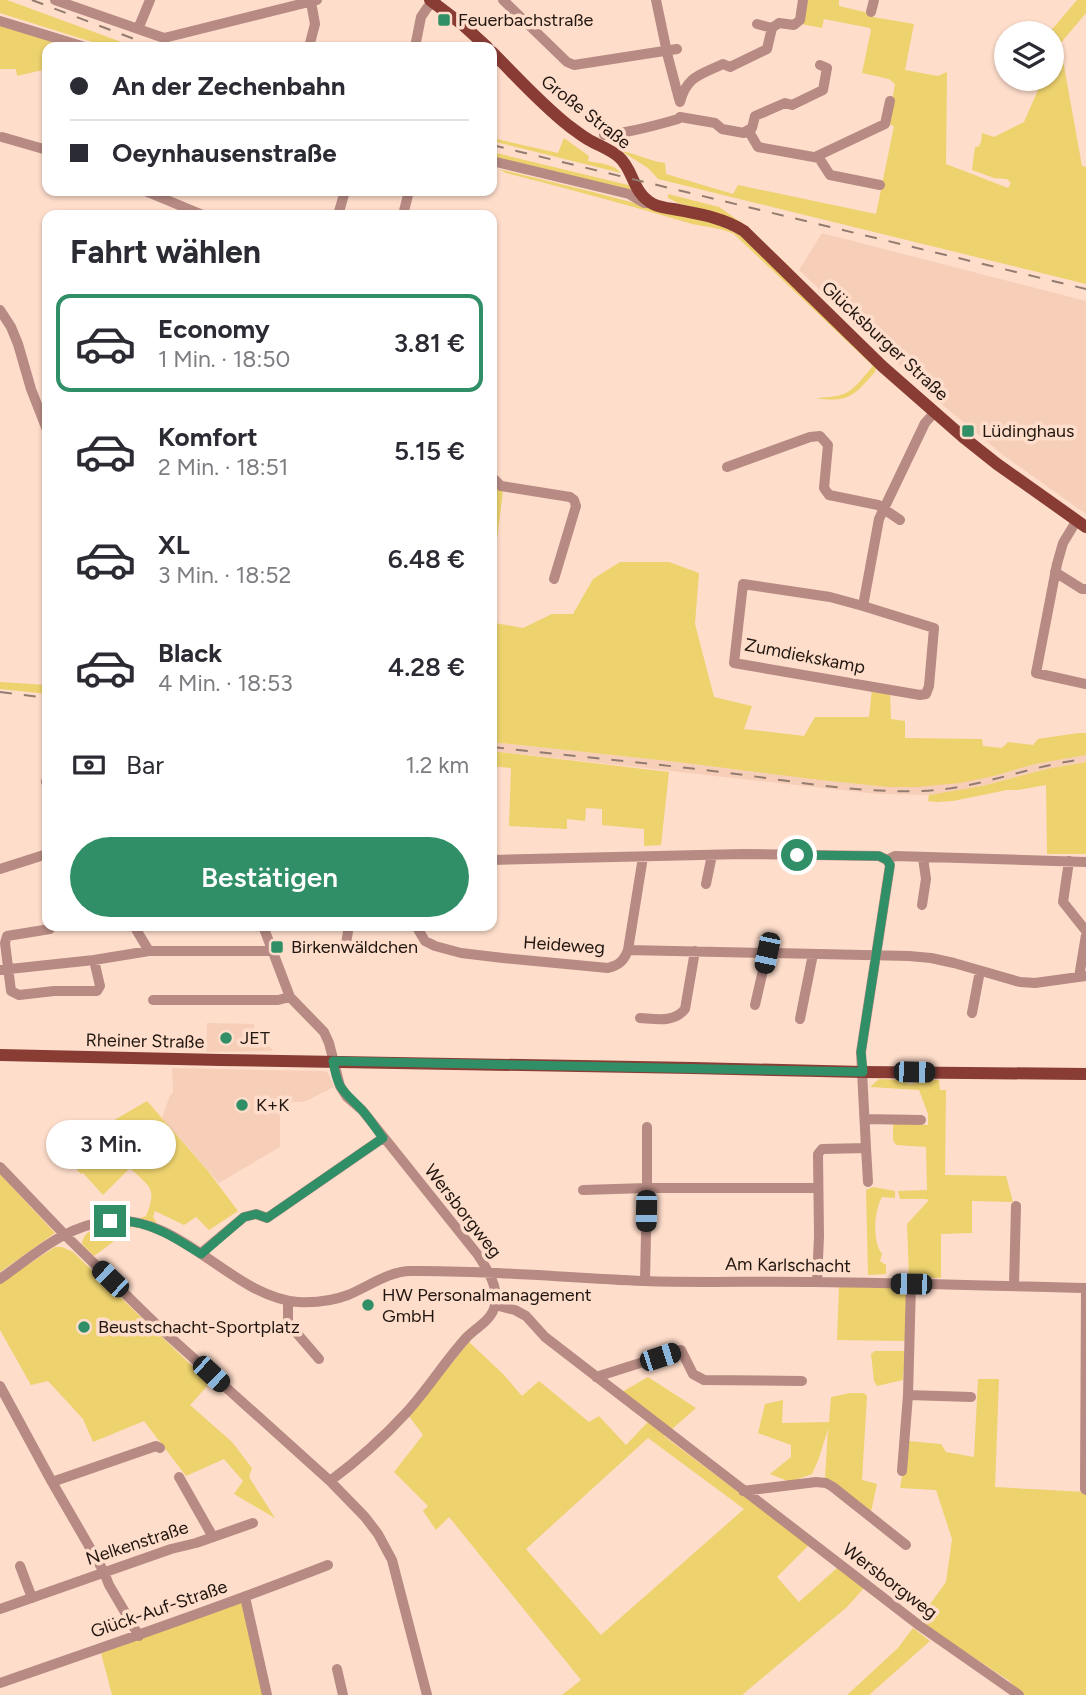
<!DOCTYPE html>
<html lang="de">
<meta charset="utf-8">
<style>
:root{--surface:#fff;--page:#f7f7f7;--text:#2b2b33;--muted:#7c7c81;--line:#e1e1e2;--accent:#318f67}
body{margin:0;font-family:Figtree,sans-serif;background:var(--page);color:var(--text);height:100vh;display:flex;flex-direction:column;font-size:26px;white-space:nowrap}
*{box-sizing:border-box;margin:0}
p{font-size:23px;color:var(--muted)}
.icon{flex:none;width:38px;height:38px;fill:none;stroke:currentColor;stroke-width:2;stroke-linecap:round;stroke-linejoin:round}
.map{position:relative;flex:1;overflow:hidden}
.drawer{position:absolute;left:42px;top:210px;width:455px;height:721px;display:flex;flex-direction:column;background:var(--surface);border-radius:14px;box-shadow:0 2px 5px #0004}
.drawer>*{flex:none}
.guide{position:absolute;left:42px;top:42px;width:455px;height:154px;border-radius:14px;box-shadow:0 2px 5px #0004;display:grid;align-content:center;height:154px;padding:0 28px;background:var(--surface)}
.fabs{position:absolute;left:994px;top:21px;display:grid;gap:14px}
.fabs a{display:grid;place-items:center;width:70px;height:70px;border-radius:50%;background:var(--surface);box-shadow:0 2px 5px #0004;font-size:35px}
.end{position:absolute;width:32px;height:32px;margin:-16px;border:9px solid #318f67;background:#fff;box-shadow:0 0 0 4px #fff}
.from{border-radius:50%}
.bubble{position:absolute;height:49px;border-radius:24px;background:var(--surface);box-shadow:0 2px 5px #0004;font-size:23px;font-weight:600;line-height:49px;text-align:center}
.car{position:absolute;width:21px;height:42px;margin:-21px -10px;border-radius:9px;box-shadow:0 0 5px 2px #0007;background:linear-gradient(#222 24%,#8ab4d8 0 40%,#222 0 76%,#8ab4d8 0 86%,#222 0)}
.guide b{display:flex;align-items:center;gap:24px;height:66px;font-size:26px}
.guide b+b{border-top:2px solid var(--line)}
.guide i{width:18px;height:18px;background:var(--text)}
ul{padding:0;list-style:none}
li{display:flex;align-items:center;gap:21px;height:98px;margin:0 14px 10px;padding:0 14px;border:4px solid transparent;border-radius:14px}
li div{flex:1}
li b{display:block;font-size:26px}
li em{font-style:normal;font-weight:600}
li.on{border-color:var(--accent)}
li>.icon{width:63px;height:63px;stroke-width:1.5}
h2{padding:0 28px;font-size:32px;line-height:84px}
.pay{display:flex;align-items:center;gap:18px;height:77px;padding:0 28px;font-size:26px}
.pay p{margin-inline-start:auto}
.action{display:flex;gap:14px;margin-top:auto;padding:14px 28px}
.action a{flex:1;height:80px;border-radius:42px;background:var(--accent);color:#fff;font-size:28px;font-weight:600;line-height:80px;text-align:center}
.map>svg:first-child{display:block}
</style>
<div class="map">
<svg width="1086" height="1695" viewBox="0 0 1086 1695">
<rect width="100%" height="100%" fill="#feddcb"/>
<!-- built -->
<path fill="#f7cfb9" d="M822,233L1086,301V514L1003,455L938,401L799,270Z
M492,742L677,762L820,780L888,787L994,776L1035,764L1083,755H1086V762L1046,769L982,786L950,792L929,795L877,794L492,751Z
M207,1023L254,1024V1032L259,1033L273,1051L206,1052Z
M172,1068L323,1071L327,1072L329,1075L334,1087L304,1102H280V1147L219,1183L162,1118L170,1095L173,1093Z"/>
<!-- green -->
<path fill="#edd26e" fill-rule="evenodd" d="M0,0H7L135,47H108L0,13Z
M806,0H839V6L873,14V17L914,24L905,70L938,76L947,72L946,164L1008,188L1011,183L1007,179L994,178L972,170L975,147L980,146L979,144L981,143L982,133L994,137L1024,122L1038,90L1037,79H1052V33H1049L1077,0H1086V13L1060,44L1082,166L1086,167V284L658,179L648,168L621,151C636,153 648,161 665,163L666,174L733,194L738,185L876,214L894,126L888,124L895,84L889,79L862,73L871,30L870,28L824,19L822,28L801,24Z
M0,26L70,47H47V69L17,76L16,69H0Z
M492,138L558,153L564,138L589,156L588,161C598,163 614,164 621,173L492,141Z
M492,152L628,185L631,188V192L492,158Z
M499,169L589,191L646,206L714,222L741,236L876,366L875,372C853,396 850,403 815,398C851,397 851,391 873,366L734,234C717,226 699,227 682,221C624,204 565,188 506,173Z
M668,194L719,207L742,223L792,269H790L723,216L678,203L668,198Z
M492,479L503,491L492,579Z
M620,562H669L699,573L695,624L714,697L752,706L744,729L804,736L815,717H869L872,689L890,692L891,719L905,721V738L982,739L983,746L1002,748L1008,742L1033,745L1038,739L1078,733H1086V755L1035,764L994,776L960,783L917,787H888L820,780L677,762L492,742V621L495,623L523,628L552,614H573L593,579Z
M0,682L47,685V694L0,689Z
M492,751L669,772L661,845L644,846V829L602,825V809L586,808L585,821L567,819V829L509,826L511,768L492,766Z
M1086,762V854H1047L1046,785L1018,790H1007L953,801L937,802L928,801L929,795L982,786L1046,769Z
M879,1079L901,1080L909,1084L917,1083L920,1079L939,1080L940,1090H946L945,1175L1006,1176L1013,1202L972,1201V1233L941,1234V1278L909,1277L907,1224L928,1201L927,1199H900L898,1191L927,1190L926,1147L896,1145L893,1140V1123L928,1125V1114L919,1090L870,1087Z
M147,1101L208,1171L238,1211L209,1230L196,1217L184,1225L155,1211L153,1217L157,1223L140,1218L146,1216C158,1187 149,1187 130,1168L103,1195L83,1173L81,1174L57,1149L85,1134L87,1136Z
M0,1174L55,1233L0,1272Z
M873,1187L895,1191V1198L882,1197C874,1211 872,1241 882,1254L880,1261L886,1265V1274L868,1275L866,1190Z
M110,1227L132,1228L94,1256L82,1244C84,1229 97,1229 110,1227Z
M55,1247H62L73,1252L210,1383L190,1405L232,1442L252,1468L249,1477L275,1518L234,1494L243,1481L224,1459L186,1476L144,1421L93,1442L83,1419L48,1381L31,1385L0,1330V1283Z
M839,1286L907,1288L906,1340L904,1341L837,1340Z
M469,1342L503,1374L522,1396L539,1381L589,1422L599,1416L626,1445L647,1423L651,1416L622,1392L648,1377L696,1408L664,1436L809,1545L777,1577L799,1602L837,1568L864,1588L847,1607L742,1695H562L581,1680L449,1517L436,1530L423,1511L428,1506L394,1472L423,1435L409,1416ZM648,1438L744,1509L601,1635L526,1549Z
M875,1351H905L903,1380L877,1386L874,1381L871,1354Z
M978,1379H999L995,1487L1086,1492V1695H1024L1008,1680L918,1621L946,1582L952,1539L936,1490L900,1488L908,1441L941,1444L946,1452L974,1457Z
M850,1393H864L867,1396L862,1480L877,1484L871,1512L825,1478L828,1429L819,1458L812,1474L790,1482L770,1474L791,1457V1445L758,1433L765,1404L783,1400L782,1423L829,1422L831,1397Z
M242,1602L263,1695H112L101,1653Z
M913,1628L930,1641L869,1695H847L898,1648Z"/>
<g fill="none" stroke-linecap="round" stroke-linejoin="round">
<!-- minor -->
<path stroke="#b78a83" stroke-width="10" d="M55,0L164,38L317,0
M503,0L567,62L574,65L677,49
M656,0L668,57L679,99
M871,12L874,0
M0,21L85,47
M757,24L772,28
M138,29L150,0
M309,47L315,24L311,2
M415,47L421,17L427,8L436,0
M680,102C687,76 700,75 723,64L730,67L767,49L772,28L779,23L794,25L800,20L803,0
M748,130L752,128L755,116L785,103L792,105L823,90L827,68L820,65
M604,135C629,133 654,126 678,119L680,117L715,123L722,129L744,133L748,130L758,147L819,158L830,175L880,185
M2,137L47,150
M815,157L885,124L890,101
M492,161L629,194L644,203H651
M145,191L203,215
M338,215L345,191
M403,215L409,191
M0,310L11,327L18,344L31,389L47,430
M727,467L810,437L820,436L828,445L824,488L829,495L878,505L900,520
M492,477L501,486L570,497L574,500L576,506L554,579
M1077,520L1063,543L1057,564L1036,673L1086,684
M1055,572L1082,589H1086
M863,606L934,628L929,686L926,694L920,695L734,663L743,584L830,597L863,606L879,519L925,423L935,412
M46,782L47,778
M492,860L743,854L879,856L887,860L895,856L1086,862
M1069,861L1063,902L1086,931
M0,869L47,854
M706,884L712,855
M922,905L926,879L923,858
M134,926L149,951H274
M263,926L290,997L324,1032L329,1043L340,1086L347,1097L362,1110L478,1255C487,1269 499,1287 495,1305C492,1320 477,1327 467,1337C445,1361 428,1389 406,1413C383,1438 357,1461 330,1481
M416,926L425,941L435,946L461,953L503,958L608,968C619,965 624,961 628,950L643,857
M50,929L7,936L5,943L11,991L19,995L54,991H97L100,986L94,960
M345,949L349,926
M628,950L909,956L931,958L954,963L1020,982L1035,983L1086,976
M0,970L94,960L149,951
M1079,977L1086,935
M153,1000H278L290,997
M755,1005L767,953
M972,1013L980,971
M640,1018C656,1019 674,1023 685,1009L695,951
M800,1019L813,954
M865,1119L921,1120
M647,1127V1188H818
M866,1148L868,1182
M0,1167L64,1234L160,1328L330,1481L365,1517L378,1534L392,1560L427,1695
M583,1190L647,1188L645,1281
M201,1253L244,1217L256,1214L267,1218L383,1138
M0,1279C34,1255 66,1225 109,1221C180,1213 232,1297 298,1302C316,1303 332,1301 348,1295C368,1287 389,1271 411,1271C489,1270 566,1278 644,1281C700,1283 757,1281 814,1282C905,1283 995,1286 1086,1288
M817,1282L819,1236L818,1154L822,1149L866,1148L861,1052L890,865L887,860
M1014,1286L1016,1206
M1086,1288L1085,1489L1086,1490
M288,1301V1323L319,1359
M495,1305L515,1310L526,1316L545,1337L920,1626L1019,1695
M596,1377L681,1350L693,1374L704,1380L802,1381
M0,1386L52,1482L104,1572L109,1585L139,1636
M908,1395L971,1397
M902,1471L908,1395L911,1284
M179,1477L213,1537
M52,1482L156,1446L160,1448
M743,1491L816,1482L826,1483L833,1487L906,1545
M20,1566L32,1598
M245,1597L267,1695
M0,1609L171,1549L196,1543L253,1523
M337,1669L343,1695
M0,1683C110,1645 220,1607 328,1565"/>
<!-- major -->
<path stroke="#883c34" stroke-width="12" d="M430,0L463,25L487,47
M492,52C517,77 541,104 569,126C576,131 583,137 591,141C600,146 611,150 619,157C634,170 632,193 653,204C659,207 666,208 673,209C698,214 722,217 744,231L882,366L963,437L997,464L1086,527
M0,1055L221,1060L693,1068L863,1072L1086,1074"/>
<!-- rail -->
<path stroke="#927b6f" stroke-width="2" stroke-dasharray="12 12" stroke-linecap="butt" d="M32,0L155,47
M492,145L1086,289
M0,692L47,698
M492,747C571,756 650,763 729,773C792,781 856,793 920,791C977,790 1029,765 1086,759"/>
</g>
<g fill="none" stroke-linecap="round" stroke-linejoin="round">
<!-- route -->
<path stroke="#318f67" stroke-width="9" d="M110,1221C118,1221 126,1221 133,1222C158,1226 180,1241 201,1254L244,1217L256,1214L267,1218L383,1138C376,1129 370,1119 362,1110C343,1090 338,1091 333,1061L863,1072L861,1052L890,865L887,860L879,856L797,855"/>
</g>
<!-- markers -->
<g fill="#318f67" stroke="#feddcb" stroke-width="2.5">
<rect x="437" y="13" width="14" height="14" rx="3.5"/>
<rect x="961" y="424" width="14" height="14" rx="3.5"/>
<rect x="270" y="940" width="14" height="14" rx="3.5"/>
<circle cx="226" cy="1038" r="7"/>
<circle cx="242" cy="1105" r="7"/>
<circle cx="368" cy="1305" r="7"/>
<circle cx="84" cy="1327" r="7"/>
</g>
<g text-anchor="middle" stroke-width="7" stroke-linejoin="round" paint-order="stroke">
<!-- poi labels -->
<g font-size="18" fill="#221710" stroke="#feddcb" text-anchor="start">
<text x="458" y="26">Feuerbachstraße</text>
<text x="982" y="437">Lüdinghaus</text>
<text x="291" y="953">Birkenwäldchen</text>
<text x="240" y="1044">JET</text>
<text x="256" y="1111">K+K</text>
<text x="382" y="1301">HW Personalmanagement<tspan x="382" dy="21">GmbH</tspan></text>
<text x="98" y="1333">Beustschacht-Sportplatz</text>
</g>
<!-- street labels -->
<g font-size="18" fill="#221710" stroke="#feddcb">
<text transform="translate(586 112) rotate(38)" y="6">Große Straße</text>
<text transform="translate(885 341) rotate(43)" y="6">Glücksburger Straße</text>
<text transform="translate(805 656) rotate(11)" y="6">Zumdiekskamp</text>
<text transform="translate(564 945) rotate(4)" y="6">Heideweg</text>
<text transform="translate(145 1041) rotate(1)" y="6">Rheiner Straße</text>
<text transform="translate(463 1211) rotate(52)" y="6">Wersborgweg</text>
<text transform="translate(788 1265) rotate(1)" y="6">Am Karlschacht</text>
<text transform="translate(137 1543) rotate(-18)" y="6">Nelkenstraße</text>
<text transform="translate(890 1581) rotate(37)" y="6">Wersborgweg</text>
<text transform="translate(159 1609) rotate(-19)" y="6">Glück-Auf-Straße</text>
</g>
</g>
</svg>
<div class="fabs">
<a><svg class="icon" aria-label="layers" viewBox="0 0 24 24"><path d="M12 4l9 5-9 5-9-5zM3 14l9 5 9-5"/></svg></a>
</div>
<i class="end from" style="left:797px;top:855px"></i>
<i class="end" style="left:110px;top:1221px"></i>
<div class="bubble" style="left:46px;top:1120px;width:130px">3 Min.</div>
<i class="car" style="left:767px;top:953px;rotate:192deg"></i>
<i class="car" style="left:914px;top:1072px;rotate:91deg"></i>
<i class="car" style="left:646px;top:1211px;rotate:181deg"></i>
<i class="car" style="left:110px;top:1279px;rotate:314deg"></i>
<i class="car" style="left:911px;top:1284px;rotate:271deg"></i>
<i class="car" style="left:660px;top:1357px;rotate:72deg"></i>
<i class="car" style="left:211px;top:1374px;rotate:133deg"></i>
<div class="guide">
<b><i class="from"></i>An der Zechenbahn</b>
<b><i></i>Oeynhausenstraße</b>
</div>
<section class="drawer">
<h2>Fahrt wählen</h2>
<ul>
<li class="on"><svg class="icon" aria-label="car" viewBox="0 0 24 24"><path d="M5 17H2v-5l4-1 3-4h7l3 4 3 1v5h-3M9 17h6M6 11h13"/><circle cx="7" cy="17" r="2"/><circle cx="17" cy="17" r="2"/></svg><div><b>Economy</b><p>1 Min. · 18:50</p></div><em>3.81 €</em></li>
<li><svg class="icon" aria-label="car" viewBox="0 0 24 24"><path d="M5 17H2v-5l4-1 3-4h7l3 4 3 1v5h-3M9 17h6M6 11h13"/><circle cx="7" cy="17" r="2"/><circle cx="17" cy="17" r="2"/></svg><div><b>Komfort</b><p>2 Min. · 18:51</p></div><em>5.15 €</em></li>
<li><svg class="icon" aria-label="car" viewBox="0 0 24 24"><path d="M5 17H2v-5l4-1 3-4h7l3 4 3 1v5h-3M9 17h6M6 11h13"/><circle cx="7" cy="17" r="2"/><circle cx="17" cy="17" r="2"/></svg><div><b>XL</b><p>3 Min. · 18:52</p></div><em>6.48 €</em></li>
<li><svg class="icon" aria-label="car" viewBox="0 0 24 24"><path d="M5 17H2v-5l4-1 3-4h7l3 4 3 1v5h-3M9 17h6M6 11h13"/><circle cx="7" cy="17" r="2"/><circle cx="17" cy="17" r="2"/></svg><div><b>Black</b><p>4 Min. · 18:53</p></div><em>4.28 €</em></li>
</ul>
<div class="pay"><svg class="icon" aria-label="cash" viewBox="0 0 24 24"><path d="M3 7h18v10H3z"/><circle cx="12" cy="12" r="2"/></svg>Bar<p>1.2 km</p></div>
<div class="action"><a>Bestätigen</a></div>
</section>
</div>
